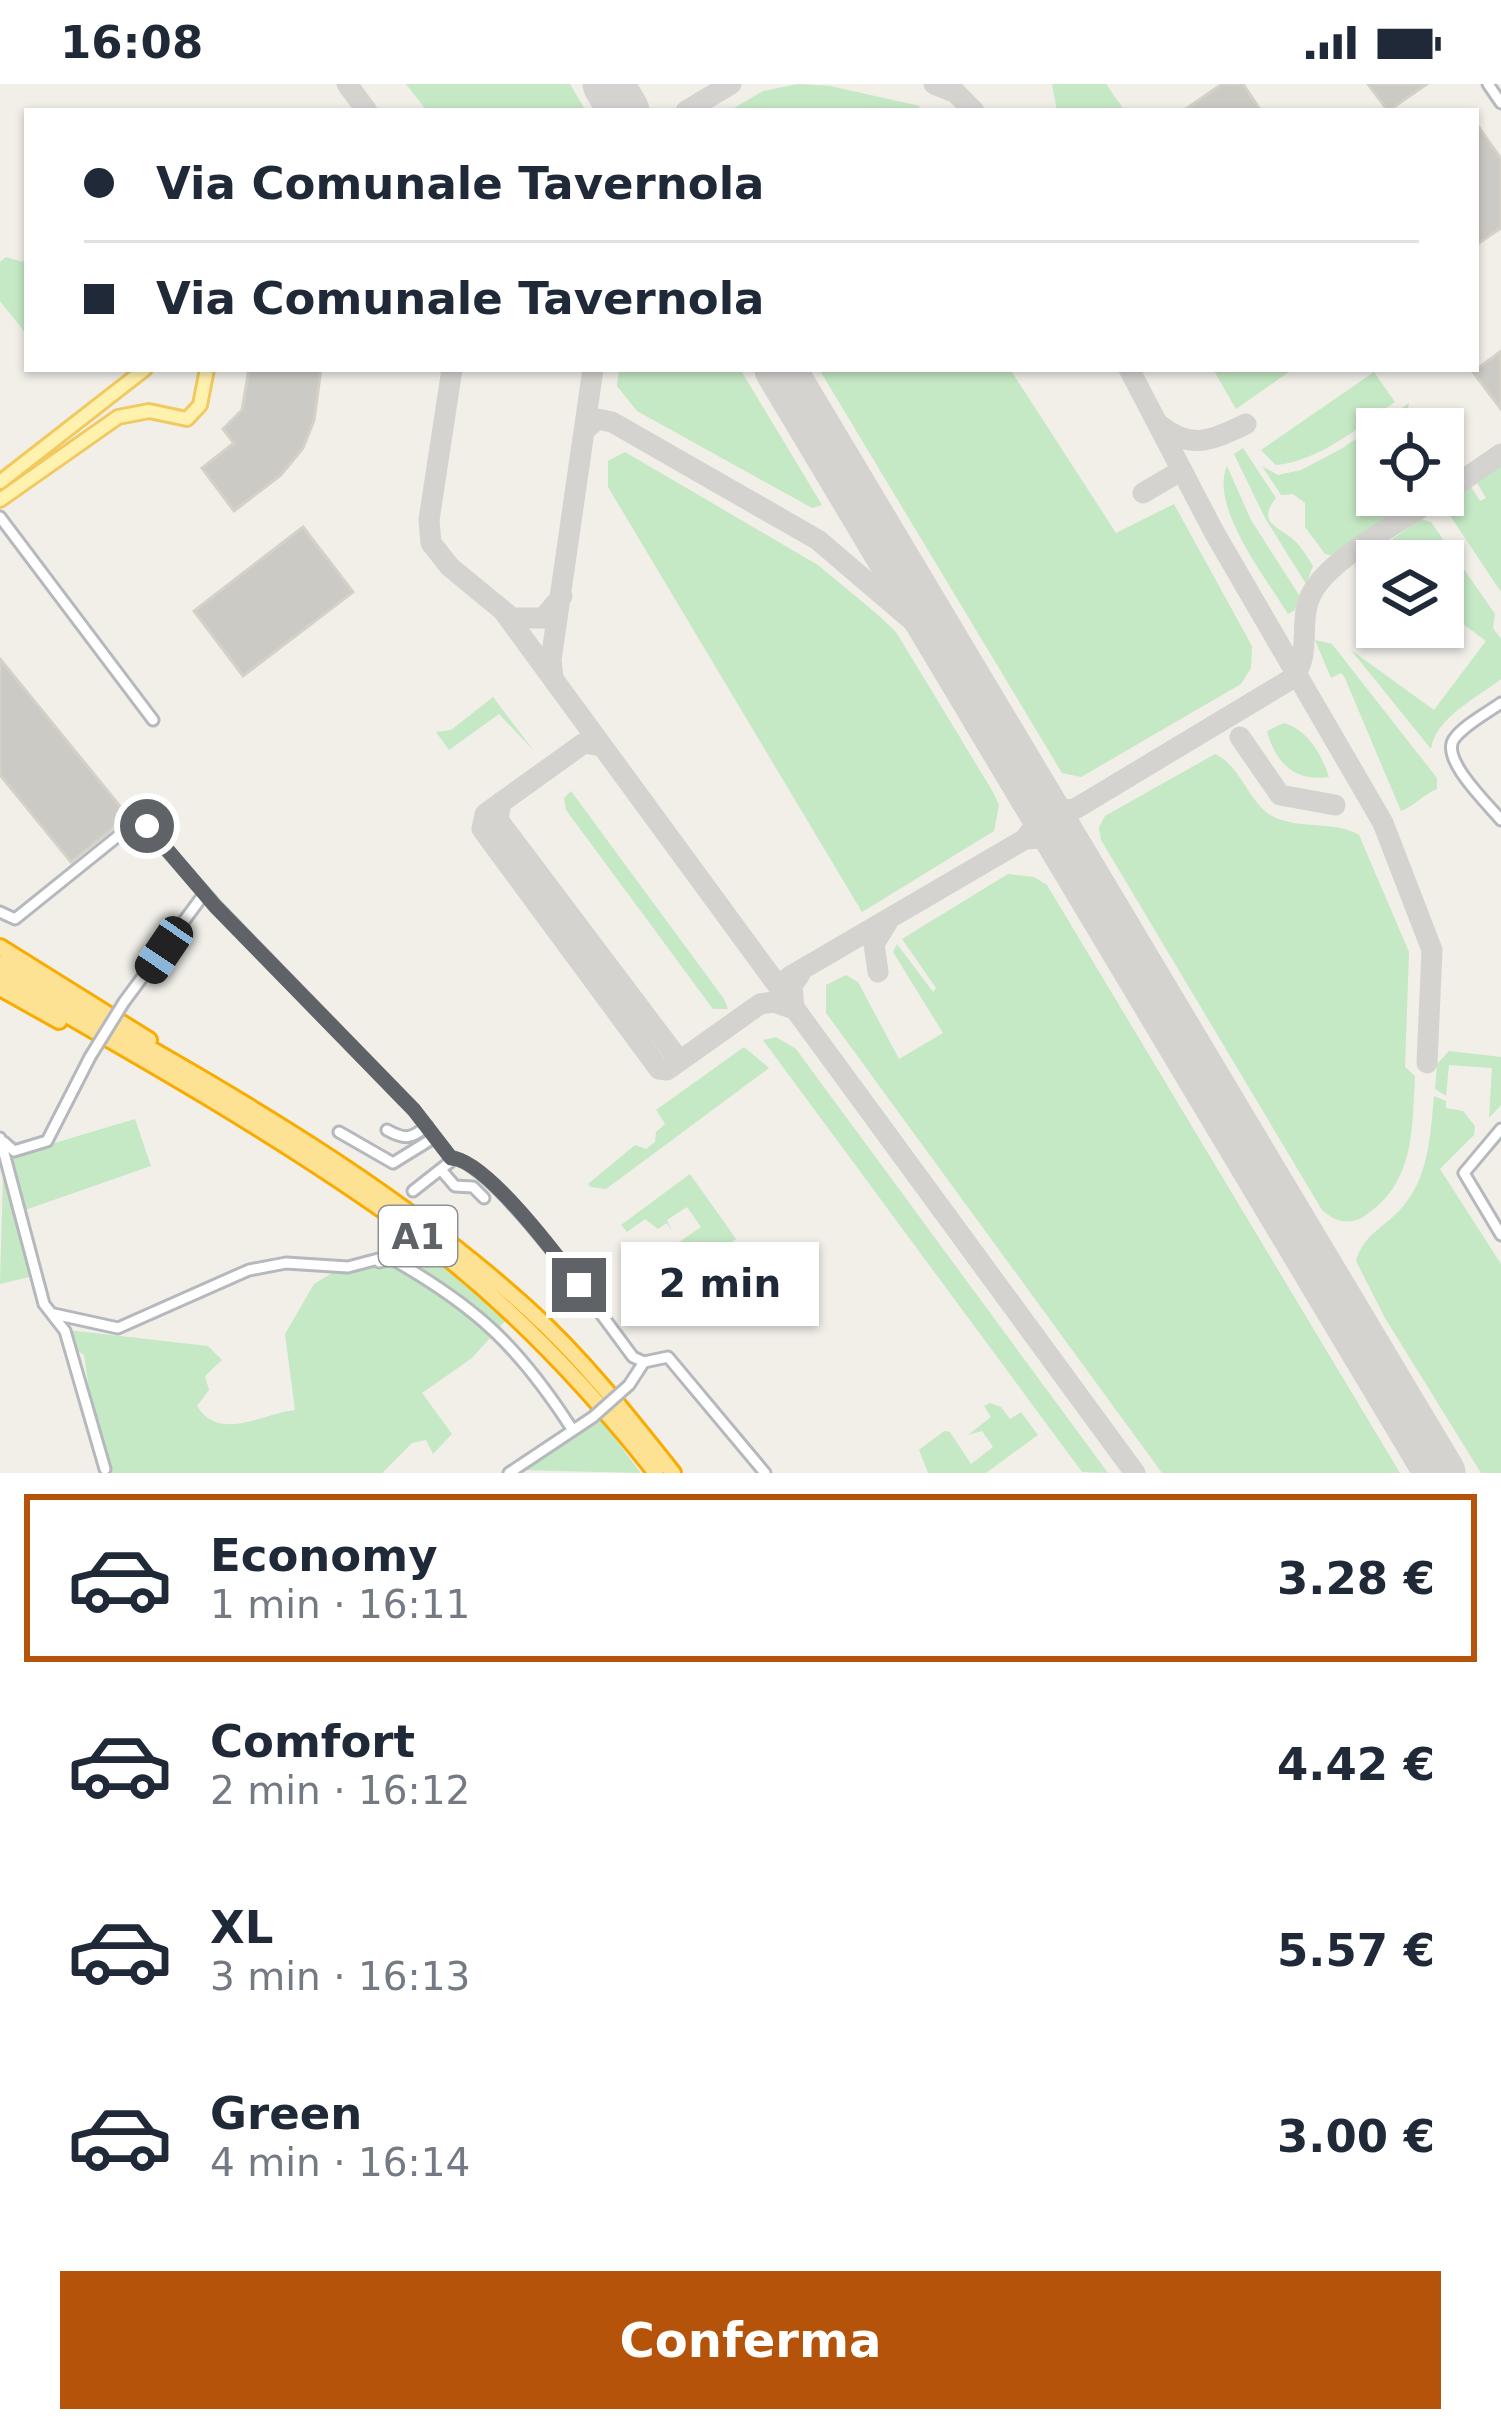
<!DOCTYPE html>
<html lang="it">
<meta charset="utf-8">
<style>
:root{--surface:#fff;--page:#f2f2f3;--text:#1f2937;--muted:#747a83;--line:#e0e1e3;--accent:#b45309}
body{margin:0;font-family:"DejaVu Sans",sans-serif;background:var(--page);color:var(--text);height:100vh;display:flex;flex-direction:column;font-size:45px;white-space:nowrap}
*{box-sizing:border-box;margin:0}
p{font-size:39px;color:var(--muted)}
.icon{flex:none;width:66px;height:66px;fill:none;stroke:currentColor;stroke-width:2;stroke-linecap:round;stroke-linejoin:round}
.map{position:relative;height:1389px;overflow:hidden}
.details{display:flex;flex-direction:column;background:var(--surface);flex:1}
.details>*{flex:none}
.hud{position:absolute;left:24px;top:24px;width:1455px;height:264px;border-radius:0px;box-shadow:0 3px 9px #0004;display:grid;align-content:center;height:264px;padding:0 60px;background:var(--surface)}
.buttons{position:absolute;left:1356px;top:324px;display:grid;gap:24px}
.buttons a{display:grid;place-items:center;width:108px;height:108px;border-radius:0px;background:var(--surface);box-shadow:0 3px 9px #0004;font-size:60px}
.end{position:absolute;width:54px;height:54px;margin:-27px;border:15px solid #5f6368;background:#fff;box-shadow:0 0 0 6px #fff}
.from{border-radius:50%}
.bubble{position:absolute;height:84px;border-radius:0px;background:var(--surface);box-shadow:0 3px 9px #0004;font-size:39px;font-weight:800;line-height:84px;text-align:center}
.car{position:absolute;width:36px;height:72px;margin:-36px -18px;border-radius:15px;box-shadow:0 0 9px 3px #0007;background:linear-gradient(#222 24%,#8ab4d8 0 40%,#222 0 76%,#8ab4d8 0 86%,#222 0)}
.hud b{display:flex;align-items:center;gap:42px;height:114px;font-size:45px}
.hud b+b{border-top:3px solid var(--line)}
.hud i{width:30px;height:30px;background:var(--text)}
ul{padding:21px 0 0;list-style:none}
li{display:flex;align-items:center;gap:36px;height:168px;margin:0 24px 18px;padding:0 36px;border:6px solid transparent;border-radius:0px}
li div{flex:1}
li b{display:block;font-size:45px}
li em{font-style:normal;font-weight:800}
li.current{border-color:var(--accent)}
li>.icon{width:108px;height:108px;stroke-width:1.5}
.action{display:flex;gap:24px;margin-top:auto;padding:24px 60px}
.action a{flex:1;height:138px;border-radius:0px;background:var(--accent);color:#fff;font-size:48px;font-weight:800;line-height:138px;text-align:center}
.status{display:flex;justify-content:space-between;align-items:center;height:84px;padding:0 60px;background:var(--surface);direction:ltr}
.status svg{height:33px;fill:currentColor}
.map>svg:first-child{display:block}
</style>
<div class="status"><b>16:08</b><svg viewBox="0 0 49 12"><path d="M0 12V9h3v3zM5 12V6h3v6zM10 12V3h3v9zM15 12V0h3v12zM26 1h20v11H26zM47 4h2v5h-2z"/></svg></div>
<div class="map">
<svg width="1501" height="1389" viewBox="0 0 1501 1389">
<rect width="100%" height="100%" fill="#f1efe8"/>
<!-- green -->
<path fill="#c5e8c5" d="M406,0H570L586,27H427Z
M798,0L830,2L920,22L916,27H729L763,7Z
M1052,0H1106L1125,27H1057Z
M6,173L22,178L27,173V251L0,217V178Z
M619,285H740L822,421L812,424L637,327L617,302Z
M819,285H1010L1116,449L1174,420L1252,562L1251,584L1241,600L1081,693L1062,689Z
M1213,285H1293L1236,325Z
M1374,288L1395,318C1360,342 1320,377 1276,381L1261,366Z
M1409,319L1404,345H1377V411H1425L1336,472L1325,470L1305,443V419L1293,410L1281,411L1262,382L1278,391L1301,386L1341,365Z
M1243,364L1276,414C1255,440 1281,443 1295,457C1302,464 1308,474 1313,482L1306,500L1265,434L1234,370Z
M625,368L818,481L877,530L896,548L993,708L999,721L994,747L862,828L608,403V377Z
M1500,381L1501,382V508L1445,424L1470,401L1480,417L1486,414L1476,397Z
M1227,382L1251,436L1299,511L1295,526L1288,530C1266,494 1209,422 1227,382Z
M1421,435L1431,438L1495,530L1493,544L1501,555V595C1478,613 1435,634 1431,665L1351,566L1434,626L1486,557L1443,525V477H1377V487L1354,482Z
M1315,556L1332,560L1437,694V705C1422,711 1416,721 1401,727L1344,592L1341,589L1331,594Z
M493,613L534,667L499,630L449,666L436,648L451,646Z
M1284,639C1308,646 1322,671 1329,693C1295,698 1275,679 1267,647Z
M1215,670C1239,681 1246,711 1266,728C1291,748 1332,735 1359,751L1409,868L1405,983L1415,992C1412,1045 1415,1098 1366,1131C1351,1142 1335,1138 1322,1126L1101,756L1099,743L1105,732Z
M571,707L724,915L728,925H713L566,726L564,714Z
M1008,790L1034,793L1047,801L1400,1389H1162L826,929V901L846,891L858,898L899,975L943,949L893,868L897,860L933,908L936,904L902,855Z
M776,953L796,965L1108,1389L1082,1388L763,956Z
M744,963L769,984L606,1105L591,1103L588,1100L635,1061L646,1065L655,1058L656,1048L665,1040L656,1026Z
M1449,967L1501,973V1021L1489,1034L1492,984L1449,981L1446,1012L1435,1005L1437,980Z
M1434,1012L1446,1017V1024L1463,1027L1475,1042L1474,1051L1440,1085L1501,1180V1389H1481L1385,1234L1356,1177C1363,1152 1381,1145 1398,1128C1429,1096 1430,1054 1434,1012Z
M135,1035L151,1082L25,1126L11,1072Z
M3,1089L8,1107H14L33,1192L0,1200Z
M690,1090L736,1155L711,1173L707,1168L698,1174L704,1185L696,1190L679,1158L701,1143L687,1123L667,1136L672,1147L667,1139L658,1145L645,1135L627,1148L621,1141Z
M424,1169L440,1175L507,1235L472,1274L422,1309L452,1350L433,1370L426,1356L412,1359L382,1389H104L87,1323L81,1324L89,1305L84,1271L63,1257L59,1245L208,1262L222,1276L205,1292L209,1306L197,1322C220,1359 263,1329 295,1326L285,1250L314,1200L332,1189L365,1186Z
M990,1319L1001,1323L1010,1335L1021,1328L1038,1351L986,1389H928L919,1366L944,1347L950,1348L971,1380L993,1363L982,1347L968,1351L991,1333L984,1322Z
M600,1335L641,1389L520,1386Z"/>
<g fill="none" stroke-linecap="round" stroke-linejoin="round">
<!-- taxiway -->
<path stroke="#d4d3d0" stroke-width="21" d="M347,0L367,27
M934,0L956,9L974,27
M686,27L731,0
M452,285L429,436L431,459L450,483L512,534H543L562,512
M1129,285L1214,448L1383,739L1432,866L1427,979
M1161,342C1192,367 1214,355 1246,340
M585,346L597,335L612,338L818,456L949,568
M1143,409L1182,386
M1443,410L1501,370
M504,528L1135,1389
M553,593L551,576L593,285
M1240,653L1280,711L1335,721
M601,662L584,659L485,730L482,745L659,985L667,986L760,920L774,918L794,925L792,902L800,890
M1036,714L1053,727L1075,725L1291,595C1314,573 1296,535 1313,507C1333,472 1407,434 1441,411
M501,718L498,736L679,976
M1025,755L1046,754L1066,765
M878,888L874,860L887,839
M789,893L1025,755L1036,740V714
M1437,1384L1438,1389"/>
<!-- runway -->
<path stroke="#d4d3d0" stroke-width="51" d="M608,0L624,27
M780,285L1440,1389"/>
</g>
<!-- building -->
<path fill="#cccac5" stroke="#d6d1c6" stroke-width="3" d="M1222,0H1243L1261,27H1183Z
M1368,0H1427L1388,27Z
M1476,39L1501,75V144L1476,161Z
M1501,267V325L1473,288Z
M249,285H321L314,336L303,364L281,391L234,427L202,384L234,359L223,345L242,326Z
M303,443L353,508L243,592L194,527Z
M0,575L128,732L71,778L0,691Z"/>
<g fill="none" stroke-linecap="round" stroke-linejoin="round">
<defs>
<path id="minor" d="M1488,0L1501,19
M0,433L153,636
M1501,619C1487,629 1464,641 1454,655C1440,675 1488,720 1501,736
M0,828L15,835L133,740L143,739L216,822L414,1026L451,1074C491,1074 605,1236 633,1273L644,1278L668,1273L765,1389
M124,918L204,810
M1501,1045L1464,1089L1501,1151
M387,1046C405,1056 411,1055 427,1042
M339,1048L393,1079L435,1053
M0,1054L44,1220L65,1247L105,1385
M4,1058L14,1067L47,1057L90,973
M442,1087L455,1102L473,1103L484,1114
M413,1107L455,1074
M379,1178L392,1175C477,1223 519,1263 572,1345
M54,1230L118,1244L249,1186L286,1179L348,1183L382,1174
M629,1301L644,1278
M509,1389L593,1333"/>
<path id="major" d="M0,398L145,285
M0,416L118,333L149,327L187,335L200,321L207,285"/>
<path id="highway" d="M0,863L149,956
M0,879C181,983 372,1083 528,1225C582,1274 628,1332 673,1389
M0,893C139,972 281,1052 411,1146C504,1214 585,1299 656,1389
M0,904L59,937"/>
</defs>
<!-- minor casing -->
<use href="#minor" stroke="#b5b8bc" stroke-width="15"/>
<!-- major casing -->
<use href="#major" stroke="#f2c960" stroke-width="18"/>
<!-- highway casing -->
<use href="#highway" stroke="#f9ab00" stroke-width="20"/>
<!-- minor -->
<use href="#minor" stroke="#fff" stroke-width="9"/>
<!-- major -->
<use href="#major" stroke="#fff2af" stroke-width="12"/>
<!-- highway -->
<use href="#highway" stroke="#fde293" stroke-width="14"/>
<defs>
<path id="minor-bridge" d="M90,973L124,918
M593,1333L629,1301"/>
</defs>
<!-- minor-bridge casing -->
<use href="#minor-bridge" stroke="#b5b8bc" stroke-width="15" stroke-linecap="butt"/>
<!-- minor-bridge -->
<use href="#minor-bridge" stroke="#fff" stroke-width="9"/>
</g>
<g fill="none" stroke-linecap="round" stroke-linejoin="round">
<!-- route -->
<path stroke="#5f6368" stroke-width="15" d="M147,742L215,822L414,1026L451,1074C485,1075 558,1173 579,1201"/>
</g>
<g text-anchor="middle" stroke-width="10" stroke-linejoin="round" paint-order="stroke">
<!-- shield labels -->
<rect fill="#fff" stroke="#8f9295" stroke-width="3" x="379" y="1122" width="78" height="60" rx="9"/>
<g font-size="36" font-weight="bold" fill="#5f6368">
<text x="418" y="1165">A1</text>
</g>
</g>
</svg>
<div class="buttons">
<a><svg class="icon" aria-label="locate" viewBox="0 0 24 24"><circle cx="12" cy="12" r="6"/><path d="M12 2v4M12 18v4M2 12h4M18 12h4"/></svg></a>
<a><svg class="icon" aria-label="layers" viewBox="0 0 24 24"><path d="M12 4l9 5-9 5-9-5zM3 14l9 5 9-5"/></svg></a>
</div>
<i class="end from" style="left:147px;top:742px"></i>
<i class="end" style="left:579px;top:1201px"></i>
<div class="bubble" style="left:621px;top:1158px;width:198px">2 min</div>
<i class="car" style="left:164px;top:866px;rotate:214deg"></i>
<div class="hud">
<b><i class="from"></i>Via Comunale Tavernola</b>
<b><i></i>Via Comunale Tavernola</b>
</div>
</div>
<section class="details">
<ul>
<li class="current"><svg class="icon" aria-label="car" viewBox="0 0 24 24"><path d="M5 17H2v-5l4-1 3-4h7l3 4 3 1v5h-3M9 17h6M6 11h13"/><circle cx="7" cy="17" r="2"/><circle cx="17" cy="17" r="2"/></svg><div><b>Economy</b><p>1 min · 16:11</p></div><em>3.28 €</em></li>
<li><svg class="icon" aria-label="car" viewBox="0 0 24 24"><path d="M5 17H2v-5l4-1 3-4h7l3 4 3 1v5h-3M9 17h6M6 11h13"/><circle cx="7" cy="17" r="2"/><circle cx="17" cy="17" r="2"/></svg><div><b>Comfort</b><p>2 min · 16:12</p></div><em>4.42 €</em></li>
<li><svg class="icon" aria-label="car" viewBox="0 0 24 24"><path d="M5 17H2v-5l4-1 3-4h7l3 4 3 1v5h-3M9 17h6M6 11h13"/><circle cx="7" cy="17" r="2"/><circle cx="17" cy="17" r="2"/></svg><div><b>XL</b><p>3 min · 16:13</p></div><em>5.57 €</em></li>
<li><svg class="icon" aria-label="car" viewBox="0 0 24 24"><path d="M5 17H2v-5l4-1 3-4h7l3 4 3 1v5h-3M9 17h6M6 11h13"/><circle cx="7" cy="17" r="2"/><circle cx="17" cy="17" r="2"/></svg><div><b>Green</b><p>4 min · 16:14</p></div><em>3.00 €</em></li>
</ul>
<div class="action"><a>Conferma</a></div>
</section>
